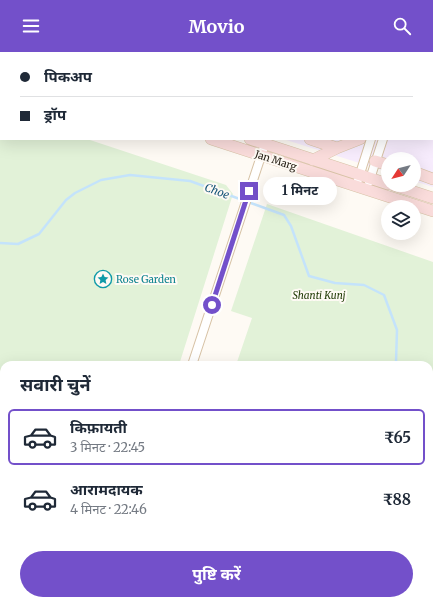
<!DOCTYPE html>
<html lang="hi">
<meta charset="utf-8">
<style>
:root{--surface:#fff;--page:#f6f6f7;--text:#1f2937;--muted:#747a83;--line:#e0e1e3;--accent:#7350ca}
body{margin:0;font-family:Merriweather,"Noto Sans Devanagari",serif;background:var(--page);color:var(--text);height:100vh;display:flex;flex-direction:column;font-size:15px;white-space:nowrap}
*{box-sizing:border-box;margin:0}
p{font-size:13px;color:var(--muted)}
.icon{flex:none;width:22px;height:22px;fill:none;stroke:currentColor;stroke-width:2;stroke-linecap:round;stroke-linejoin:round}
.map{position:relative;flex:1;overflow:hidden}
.panel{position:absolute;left:0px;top:309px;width:433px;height:244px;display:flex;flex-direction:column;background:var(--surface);border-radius:12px 12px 0 0;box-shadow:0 4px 16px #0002}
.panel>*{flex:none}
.hud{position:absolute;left:0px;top:0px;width:433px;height:88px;box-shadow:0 4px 16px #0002;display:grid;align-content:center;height:88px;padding:0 20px;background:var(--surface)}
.needle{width:26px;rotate:234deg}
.tools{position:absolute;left:381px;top:100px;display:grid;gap:8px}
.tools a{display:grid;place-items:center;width:40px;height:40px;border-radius:50%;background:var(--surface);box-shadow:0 4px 16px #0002;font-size:20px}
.end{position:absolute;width:18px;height:18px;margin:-9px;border:5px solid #7350ca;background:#fff;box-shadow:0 0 0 2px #fff}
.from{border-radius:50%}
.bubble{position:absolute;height:28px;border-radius:14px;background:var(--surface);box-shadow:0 4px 16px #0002;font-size:13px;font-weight:700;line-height:28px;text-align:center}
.hud b{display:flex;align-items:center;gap:14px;height:38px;font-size:15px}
.hud b+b{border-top:1px solid var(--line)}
.hud i{width:10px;height:10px;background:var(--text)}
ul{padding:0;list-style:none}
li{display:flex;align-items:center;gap:12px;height:56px;margin:0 8px 6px;padding:0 12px;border:2px solid transparent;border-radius:6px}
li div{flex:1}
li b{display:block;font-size:15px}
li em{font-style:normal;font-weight:700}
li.current{border-color:var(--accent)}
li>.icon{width:36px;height:36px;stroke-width:1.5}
h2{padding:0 20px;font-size:18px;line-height:48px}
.cta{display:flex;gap:8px;margin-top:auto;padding:8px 20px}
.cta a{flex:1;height:46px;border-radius:24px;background:var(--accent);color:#fff;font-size:16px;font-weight:700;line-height:46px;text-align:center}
header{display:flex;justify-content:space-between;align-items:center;height:52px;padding:0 20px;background:var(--accent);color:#fff;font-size:18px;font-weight:700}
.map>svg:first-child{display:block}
</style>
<header><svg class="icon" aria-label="menu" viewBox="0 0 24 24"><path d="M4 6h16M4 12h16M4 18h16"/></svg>Movio<svg class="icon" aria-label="search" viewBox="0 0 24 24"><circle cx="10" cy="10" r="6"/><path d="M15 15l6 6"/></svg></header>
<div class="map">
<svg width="433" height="553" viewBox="0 0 433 553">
<rect width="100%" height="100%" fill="#fefaf4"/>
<!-- commercial -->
<path fill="#f7ecfd" d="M20,0H433V135L414,129V107H388V120L283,87H432V1Z"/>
<!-- green -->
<path fill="#e2f2d8" d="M148,0H372V1H147Z
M0,58L1,87H87L226,133L233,142L179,313H4V353L0,352Z
M267,152L433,210V541L429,539V313H236L252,266L231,259Z"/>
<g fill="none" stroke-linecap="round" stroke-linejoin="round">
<!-- stream -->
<path stroke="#c4e3fb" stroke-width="2.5" d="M0,191L18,192L39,182L66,148L75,141L101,128L130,123L190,129L284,163L291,174L309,224L335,231L364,233L384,243L397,278L396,310L392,313
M429,443L433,450"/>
<defs>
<path id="street" d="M382,0V1
M425,0L428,1
M149,1L150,0
M399,1V0
M411,1V0
M432,10L433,9
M358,128L371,87
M369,130L383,87
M192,313L265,92
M0,439L4,440
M0,503L4,491
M273,549L279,553
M114,553L115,549"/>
<path id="secondary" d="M45,0L48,1
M0,5H1
M0,19H1
M211,87L433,159
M250,87L388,132
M310,87L337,96
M313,108L337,96L360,87
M375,109L388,113
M414,120L433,127
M393,133L433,146"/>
</defs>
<!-- street casing -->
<use href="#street" stroke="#d7c2a5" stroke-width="10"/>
<!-- secondary casing -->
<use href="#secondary" stroke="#d7c2a5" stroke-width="12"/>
<!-- street -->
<use href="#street" stroke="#fff" stroke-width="8"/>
<!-- secondary -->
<use href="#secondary" stroke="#fadcdb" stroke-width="11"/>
</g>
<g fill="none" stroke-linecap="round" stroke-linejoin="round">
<!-- route -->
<path stroke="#7350ca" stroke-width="5" d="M212,253L249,139"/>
</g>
<!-- icons -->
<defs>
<symbol id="sight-ring" viewBox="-11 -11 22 22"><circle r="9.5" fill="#fefaf4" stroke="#0f9aa8" stroke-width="1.5"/><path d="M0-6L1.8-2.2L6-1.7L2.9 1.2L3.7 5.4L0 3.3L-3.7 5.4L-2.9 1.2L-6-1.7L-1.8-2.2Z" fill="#0f9aa8"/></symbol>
</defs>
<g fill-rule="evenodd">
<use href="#sight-ring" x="93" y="217" width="20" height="20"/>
</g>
<g text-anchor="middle" stroke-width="4" stroke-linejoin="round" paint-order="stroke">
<!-- street labels -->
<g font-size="10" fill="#211a0f" stroke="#fefaf4">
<text transform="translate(276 108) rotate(18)" y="4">Jan Marg</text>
</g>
<!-- culture labels -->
<g font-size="10" fill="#0d838f" stroke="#fefaf4" text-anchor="start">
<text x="116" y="231">Rose Garden</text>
</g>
<!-- park labels -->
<g font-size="10" font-style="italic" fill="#1c3800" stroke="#fefaf4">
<text x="319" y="247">Shanti Kunj</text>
</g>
<!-- water labels -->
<g font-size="11" font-style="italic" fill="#125277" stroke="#fefaf4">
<text transform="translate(217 139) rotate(20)" y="4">Choe</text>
</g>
</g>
</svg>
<div class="tools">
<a><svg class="needle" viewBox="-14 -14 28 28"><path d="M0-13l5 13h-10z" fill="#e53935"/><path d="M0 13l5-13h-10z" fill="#747a83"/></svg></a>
<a><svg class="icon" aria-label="layers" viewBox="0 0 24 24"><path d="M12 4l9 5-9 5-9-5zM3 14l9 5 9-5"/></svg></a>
</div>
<i class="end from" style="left:212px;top:253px"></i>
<i class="end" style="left:249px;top:139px"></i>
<div class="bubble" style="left:263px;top:125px;width:74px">1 मिनट</div>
<div class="hud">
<b><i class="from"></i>पिकअप</b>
<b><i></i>ड्रॉप</b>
</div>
<section class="panel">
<h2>सवारी चुनें</h2>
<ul>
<li class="current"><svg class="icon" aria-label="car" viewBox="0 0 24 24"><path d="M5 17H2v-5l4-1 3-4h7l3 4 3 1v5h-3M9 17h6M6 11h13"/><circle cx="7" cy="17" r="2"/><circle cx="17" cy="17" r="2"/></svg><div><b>किफ़ायती</b><p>3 मिनट · 22:45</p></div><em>₹65</em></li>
<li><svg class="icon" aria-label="car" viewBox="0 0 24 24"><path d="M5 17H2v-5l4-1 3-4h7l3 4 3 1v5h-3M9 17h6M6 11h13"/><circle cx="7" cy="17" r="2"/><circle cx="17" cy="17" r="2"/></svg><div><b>आरामदायक</b><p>4 मिनट · 22:46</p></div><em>₹88</em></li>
</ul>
<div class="cta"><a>पुष्टि करें</a></div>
</section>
</div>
